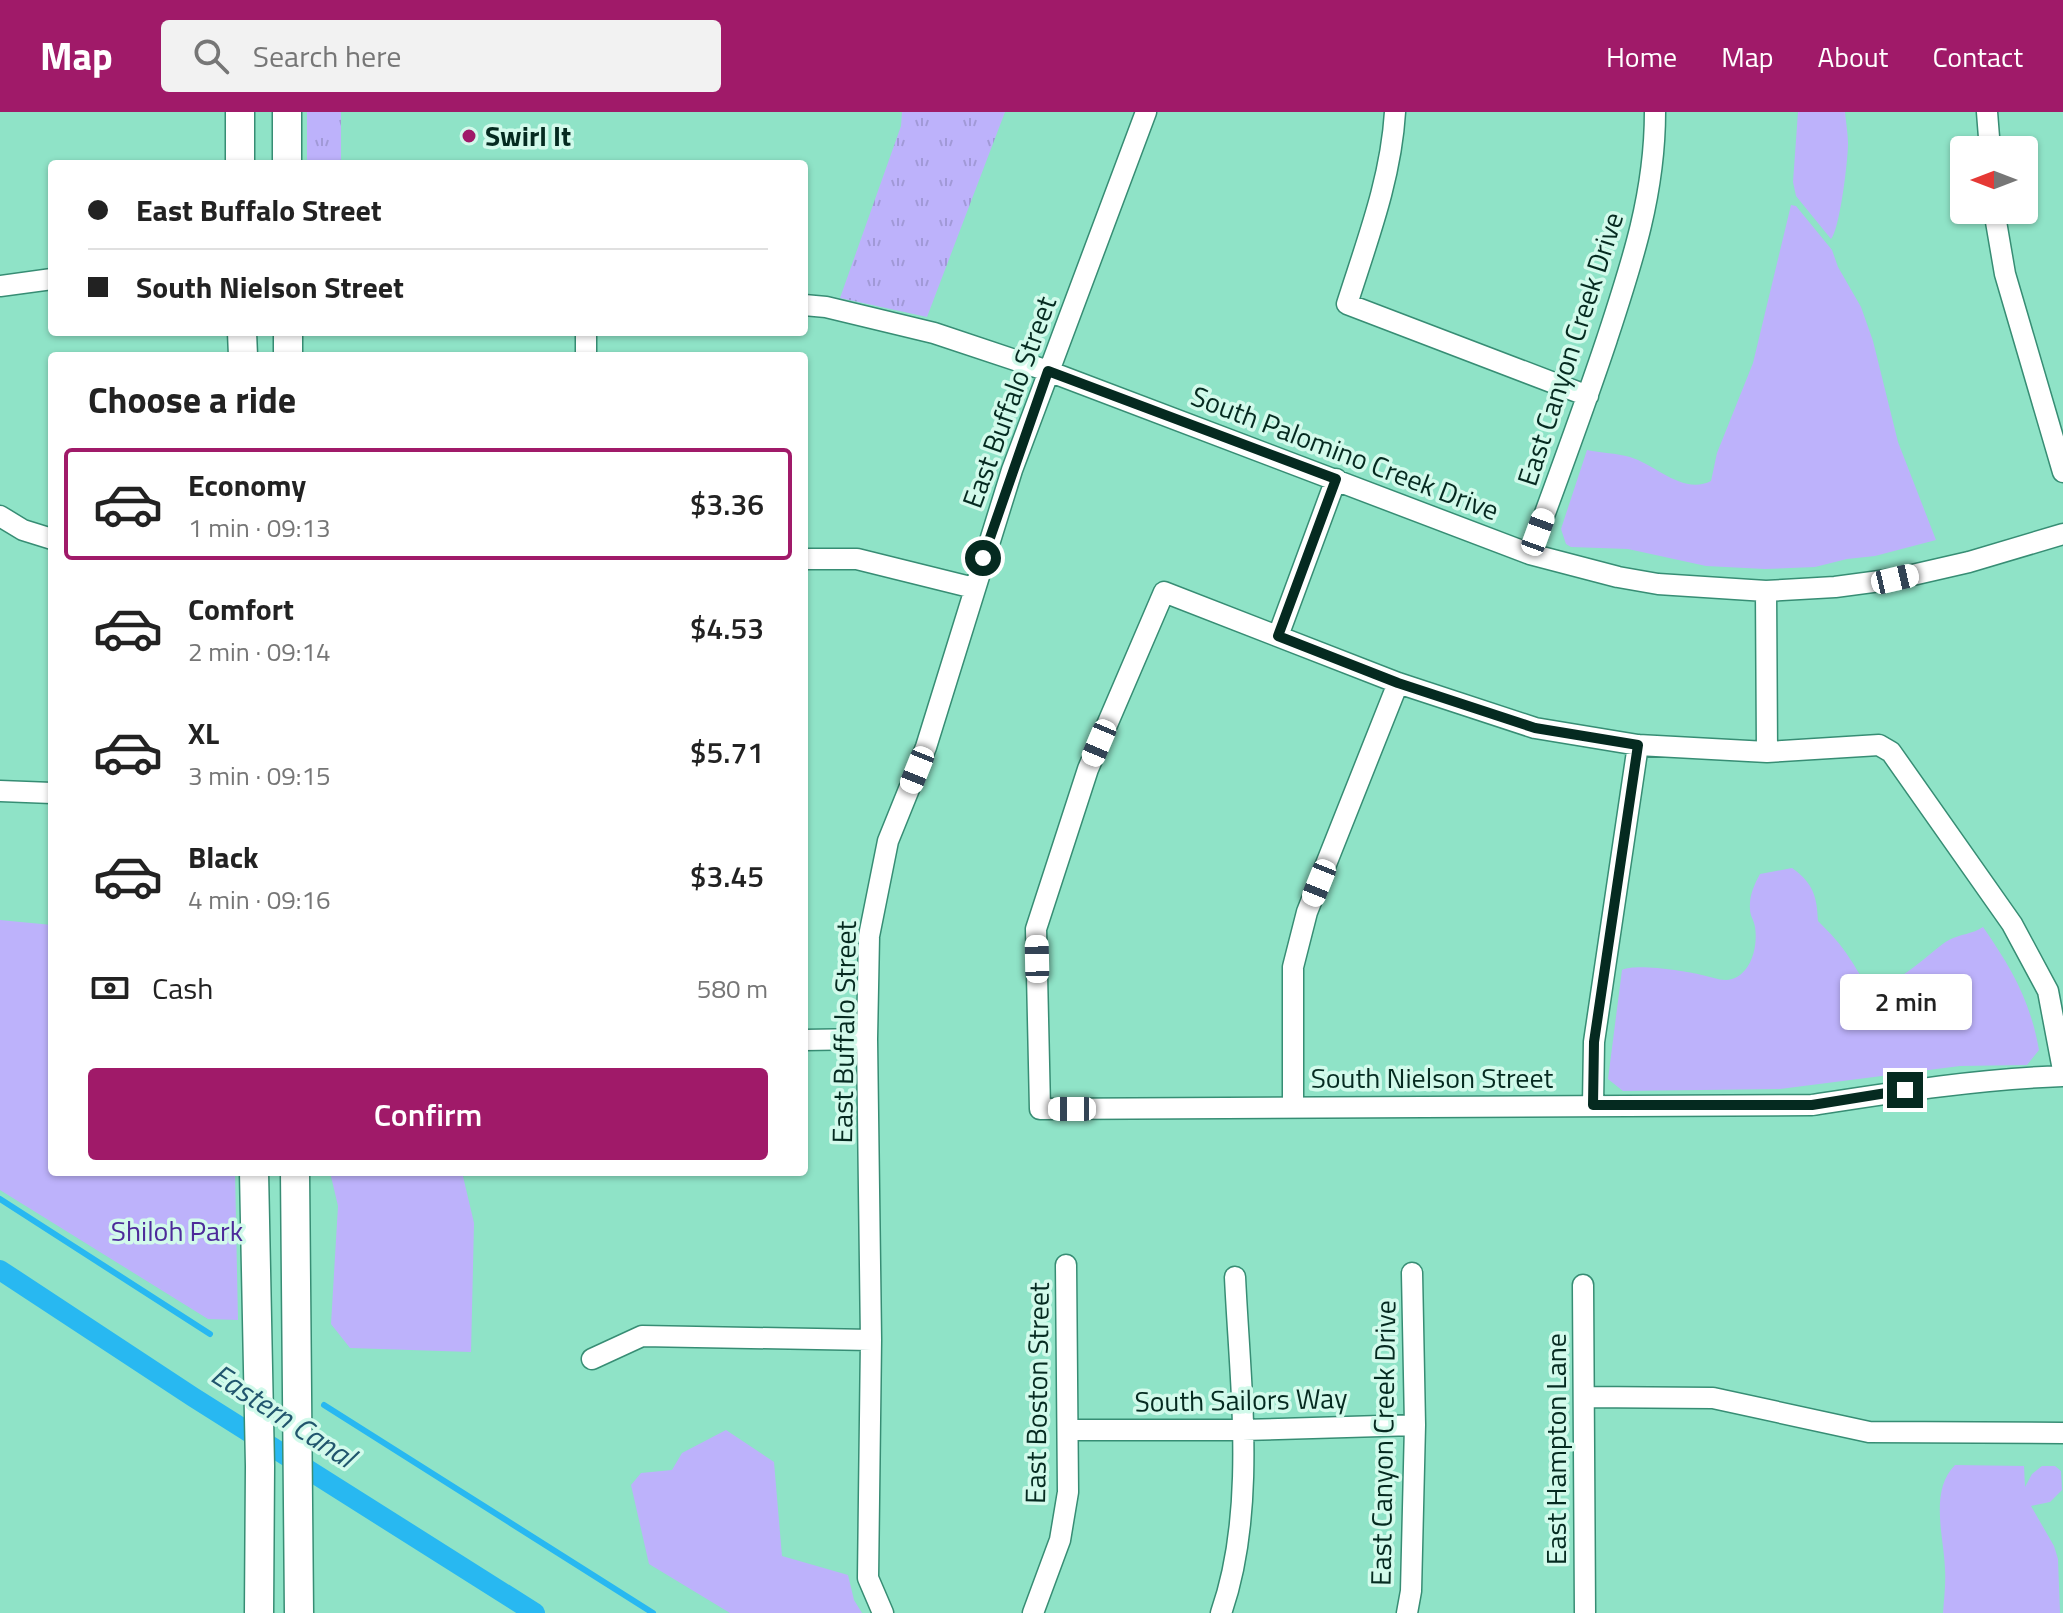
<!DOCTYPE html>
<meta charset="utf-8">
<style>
:root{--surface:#fff;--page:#f2f2f2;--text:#222;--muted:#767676;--line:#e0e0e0;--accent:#a01a69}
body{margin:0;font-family:"Titillium Web",sans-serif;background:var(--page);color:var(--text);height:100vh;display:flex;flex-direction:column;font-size:30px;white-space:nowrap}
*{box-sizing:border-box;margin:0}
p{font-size:26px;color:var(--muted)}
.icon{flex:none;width:44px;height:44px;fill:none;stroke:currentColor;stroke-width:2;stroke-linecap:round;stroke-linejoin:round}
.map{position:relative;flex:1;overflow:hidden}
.sheet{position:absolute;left:48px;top:240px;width:760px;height:824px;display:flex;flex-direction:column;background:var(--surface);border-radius:8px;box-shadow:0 2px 6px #0004}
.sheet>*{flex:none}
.top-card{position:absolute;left:48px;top:48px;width:760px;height:176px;border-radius:8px;box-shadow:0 2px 6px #0004;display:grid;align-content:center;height:176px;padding:0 40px;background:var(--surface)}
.needle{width:52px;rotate:270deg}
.controls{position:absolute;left:1950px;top:24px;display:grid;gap:16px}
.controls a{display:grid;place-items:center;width:88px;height:88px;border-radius:8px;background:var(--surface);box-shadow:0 2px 6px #0004;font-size:40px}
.end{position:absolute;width:36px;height:36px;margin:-18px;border:10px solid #052a20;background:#fff;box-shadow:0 0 0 4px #fff}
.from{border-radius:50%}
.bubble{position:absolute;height:56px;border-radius:8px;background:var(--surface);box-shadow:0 2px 6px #0004;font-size:26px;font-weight:600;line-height:56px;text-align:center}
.car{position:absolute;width:24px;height:48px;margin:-24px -12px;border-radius:10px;box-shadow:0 0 6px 2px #0007;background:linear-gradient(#fff 24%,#345 0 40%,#fff 0 76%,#345 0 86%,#fff 0)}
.top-card b{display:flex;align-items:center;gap:28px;height:76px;font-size:30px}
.top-card b+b{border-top:2px solid var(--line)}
.top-card i{width:20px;height:20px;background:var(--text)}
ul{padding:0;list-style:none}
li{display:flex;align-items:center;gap:24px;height:112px;margin:0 16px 12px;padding:0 24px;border:4px solid transparent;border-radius:8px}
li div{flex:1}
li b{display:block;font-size:30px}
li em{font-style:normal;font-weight:600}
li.current{border-color:var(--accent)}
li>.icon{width:72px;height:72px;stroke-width:1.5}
h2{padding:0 40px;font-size:36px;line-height:96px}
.pay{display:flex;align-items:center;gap:20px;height:88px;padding:0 40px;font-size:30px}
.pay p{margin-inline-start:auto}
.button{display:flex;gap:16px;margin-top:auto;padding:16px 40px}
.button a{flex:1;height:92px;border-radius:8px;background:var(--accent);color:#fff;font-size:32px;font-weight:600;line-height:92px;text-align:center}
header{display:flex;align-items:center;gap:48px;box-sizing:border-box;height:112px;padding:0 40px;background:var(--accent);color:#fff}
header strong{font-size:38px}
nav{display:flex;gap:44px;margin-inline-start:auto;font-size:28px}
.search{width:560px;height:72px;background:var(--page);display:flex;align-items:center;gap:20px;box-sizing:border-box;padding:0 28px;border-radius:8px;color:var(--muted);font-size:30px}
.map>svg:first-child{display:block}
</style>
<header>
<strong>Map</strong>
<div class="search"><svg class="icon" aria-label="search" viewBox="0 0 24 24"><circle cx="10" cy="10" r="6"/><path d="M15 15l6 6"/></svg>Search here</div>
<nav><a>Home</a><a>Map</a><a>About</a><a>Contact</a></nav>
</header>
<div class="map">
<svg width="2063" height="1501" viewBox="0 0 2063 1501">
<defs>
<pattern id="grass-tufts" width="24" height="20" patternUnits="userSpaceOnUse" patternTransform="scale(2)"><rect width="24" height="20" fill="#bdb2fb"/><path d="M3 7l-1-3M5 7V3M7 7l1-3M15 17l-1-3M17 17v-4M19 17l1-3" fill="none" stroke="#a199d7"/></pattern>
</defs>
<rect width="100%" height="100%" fill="#8fe3c7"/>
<!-- grass -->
<path fill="url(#grass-tufts)" d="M307,0H341V51L363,52H307Z
M902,0H1005L927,205L840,186L901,14Z"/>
<!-- park -->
<path fill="#bdb2fb" d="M1798,0H1845C1846,11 1848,22 1848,32C1848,48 1840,117 1831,127L1796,84L1793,70Z
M1791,93L1796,94L1832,138L1838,155L1861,195L1873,229L1898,330L1936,428L1875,444L1847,447L1815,455L1765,457L1706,454L1628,437L1571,435L1566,432L1561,417L1587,338C1601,341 1616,341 1630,345C1656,353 1683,383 1711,369L1717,341L1753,251Z
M1792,756C1813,771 1817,784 1818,809C1830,821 1841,832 1850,847C1855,853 1858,862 1864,867C1887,889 1930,838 1949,828C1960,822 1973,822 1983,815C2012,857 2030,888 2039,938L2027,953L1960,954L1780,977L1623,979L1608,967L1622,858C1635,851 1686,859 1702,863C1712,865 1723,870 1732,867C1752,861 1758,833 1755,815C1754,808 1750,804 1750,797C1749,784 1754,773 1760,762Z
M0,808L52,813V1060H235L238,1208L208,1207L0,1078Z
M330,1060H462L474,1111L471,1240L350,1236L331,1212L338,1094Z
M726,1318L774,1350L782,1444L848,1463L854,1488L862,1501H730L649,1452L631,1373L641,1361L672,1358L682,1341Z
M1955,1353L2024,1354L2025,1375L2032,1362L2042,1354H2055L2061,1359L2062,1378L2050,1390L2031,1394L2054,1434L2058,1447L2060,1501H1943C1944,1487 1946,1471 1945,1457C1944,1425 1929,1379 1955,1353Z"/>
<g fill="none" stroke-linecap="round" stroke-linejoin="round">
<!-- stream -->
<path stroke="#28b8f1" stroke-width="6" d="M0,1087L210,1222
M324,1293L653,1501"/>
<!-- canal -->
<path stroke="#28b8f1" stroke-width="20" d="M0,1158L193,1285L535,1501"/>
<defs>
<path id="street" d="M1395,0C1391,67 1367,129 1347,192L1588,284
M1987,0L1990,38
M1994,98L2005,162L2063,360
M0,174L52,167
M804,193L826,195L934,221L1048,259L1530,442L1618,465L1658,472L1766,479L1835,475L1895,467L1969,450L2063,422
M586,220V244
M0,404L23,418L52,427
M1530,442C1556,371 1583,299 1607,227C1632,151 1655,82 1655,0
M804,447H857L974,476
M1766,479L1767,640
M1278,524L1336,367
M0,679L52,681
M804,928L867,927
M2063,958L2048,879L2012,812L1891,640L1879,633L1767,640L1638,633L1535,616L1398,571L1164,480L1088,657L1036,817L1040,997L1812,993C1896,980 1978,967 2063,964
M1593,993L1594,930L1638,633
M1293,995V855L1307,800L1398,571
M1583,1173L1585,1501
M592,1247L642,1224L871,1228
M1585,1285L1713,1286L1869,1320L2063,1321
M1069,1318H1242L1415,1313
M883,1501L868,1466L871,1228L867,927L869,824L888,729L926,635L1012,358L1146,0
M1033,1501L1060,1428L1068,1380L1066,1153
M1221,1501C1257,1399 1240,1272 1235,1165
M1407,1501L1411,1479L1415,1313L1412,1161"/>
<path id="secondary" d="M240,0V52
M287,0V52
M242,220L243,244
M288,220V244
M254,1060L260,1354L259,1501
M295,1060L299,1501"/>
</defs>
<!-- street casing -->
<use href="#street" stroke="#378d74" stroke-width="23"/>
<!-- secondary casing -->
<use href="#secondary" stroke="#378d74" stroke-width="31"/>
<!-- street -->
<use href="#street" stroke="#fff" stroke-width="20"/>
<!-- secondary -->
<use href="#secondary" stroke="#fff" stroke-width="28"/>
</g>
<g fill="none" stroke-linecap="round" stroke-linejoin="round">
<!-- route -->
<path stroke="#052a20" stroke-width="10" d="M983,446L1048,259L1336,367L1278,524L1398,571L1535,616L1638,633L1594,930L1593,993H1812L1905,978"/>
</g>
<!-- markers -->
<circle fill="#a01a69" stroke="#d2faeb" stroke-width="3" cx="469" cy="24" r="8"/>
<g text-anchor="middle" stroke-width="7" stroke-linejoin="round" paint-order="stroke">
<!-- poi labels -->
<g font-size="28" font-weight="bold" fill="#052a20" stroke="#d2faeb" text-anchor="start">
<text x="485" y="34">Swirl It</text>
</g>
<!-- street labels -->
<g font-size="28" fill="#052a20" stroke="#d2faeb">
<text transform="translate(1570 237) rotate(-72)" y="10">East Canyon Creek Drive</text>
<text transform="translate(1009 290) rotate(-70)" y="10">East Buffalo Street</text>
<text transform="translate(1345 341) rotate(21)" y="10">South Palomino Creek Drive</text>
<text transform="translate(844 920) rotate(-89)" y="10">East Buffalo Street</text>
<text x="1432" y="976">South Nielson Street</text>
<text transform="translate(1037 1281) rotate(-89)" y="10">East Boston Street</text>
<text transform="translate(1241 1288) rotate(-1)" y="10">South Sailors Way</text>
<text transform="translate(1383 1331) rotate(-89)" y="10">East Canyon Creek Drive</text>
<text transform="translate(1556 1337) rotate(-90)" y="10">East Hampton Lane</text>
</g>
<!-- park labels -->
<g font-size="28" fill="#4d2b9a" stroke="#d2faeb">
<text x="177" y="1129">Shiloh Park</text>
</g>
<!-- water labels -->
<g font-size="30" font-style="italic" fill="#21566e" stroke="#d2faeb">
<text transform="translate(283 1304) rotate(33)" y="10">Eastern Canal</text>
</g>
</g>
</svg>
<div class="controls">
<a><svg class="needle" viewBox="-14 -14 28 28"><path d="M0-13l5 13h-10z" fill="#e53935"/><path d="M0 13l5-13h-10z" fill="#767676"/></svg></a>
</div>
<i class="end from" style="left:983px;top:446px"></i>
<i class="end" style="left:1905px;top:978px"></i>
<div class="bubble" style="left:1840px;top:862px;width:132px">2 min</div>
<i class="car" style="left:1538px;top:420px;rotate:20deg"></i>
<i class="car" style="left:1895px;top:467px;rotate:77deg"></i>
<i class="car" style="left:1099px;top:631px;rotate:203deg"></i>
<i class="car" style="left:917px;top:658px;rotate:202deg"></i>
<i class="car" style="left:1319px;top:771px;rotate:202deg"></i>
<i class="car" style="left:1037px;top:847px;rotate:359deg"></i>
<i class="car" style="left:1072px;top:997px;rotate:270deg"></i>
<div class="top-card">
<b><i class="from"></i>East Buffalo Street</b>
<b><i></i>South Nielson Street</b>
</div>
<section class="sheet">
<h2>Choose a ride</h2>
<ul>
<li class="current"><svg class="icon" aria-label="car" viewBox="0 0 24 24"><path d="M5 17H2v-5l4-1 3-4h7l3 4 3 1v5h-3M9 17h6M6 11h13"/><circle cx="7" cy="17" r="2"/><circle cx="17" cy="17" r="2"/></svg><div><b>Economy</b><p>1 min · 09:13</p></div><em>$3.36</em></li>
<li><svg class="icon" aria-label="car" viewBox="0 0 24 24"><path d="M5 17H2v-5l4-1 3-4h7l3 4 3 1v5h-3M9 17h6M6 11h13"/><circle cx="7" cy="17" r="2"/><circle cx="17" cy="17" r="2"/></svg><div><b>Comfort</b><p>2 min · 09:14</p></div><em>$4.53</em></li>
<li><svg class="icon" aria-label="car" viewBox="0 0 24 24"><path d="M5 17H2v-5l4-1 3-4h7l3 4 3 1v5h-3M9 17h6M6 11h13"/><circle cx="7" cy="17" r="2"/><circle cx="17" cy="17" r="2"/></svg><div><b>XL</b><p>3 min · 09:15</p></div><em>$5.71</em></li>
<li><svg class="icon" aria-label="car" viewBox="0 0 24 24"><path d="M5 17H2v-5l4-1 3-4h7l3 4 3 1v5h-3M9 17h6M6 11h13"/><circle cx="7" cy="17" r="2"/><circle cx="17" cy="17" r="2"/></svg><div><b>Black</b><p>4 min · 09:16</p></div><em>$3.45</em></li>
</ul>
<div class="pay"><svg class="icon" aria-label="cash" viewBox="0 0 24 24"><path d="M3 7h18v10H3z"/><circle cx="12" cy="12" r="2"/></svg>Cash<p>580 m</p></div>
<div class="button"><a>Confirm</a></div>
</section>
</div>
